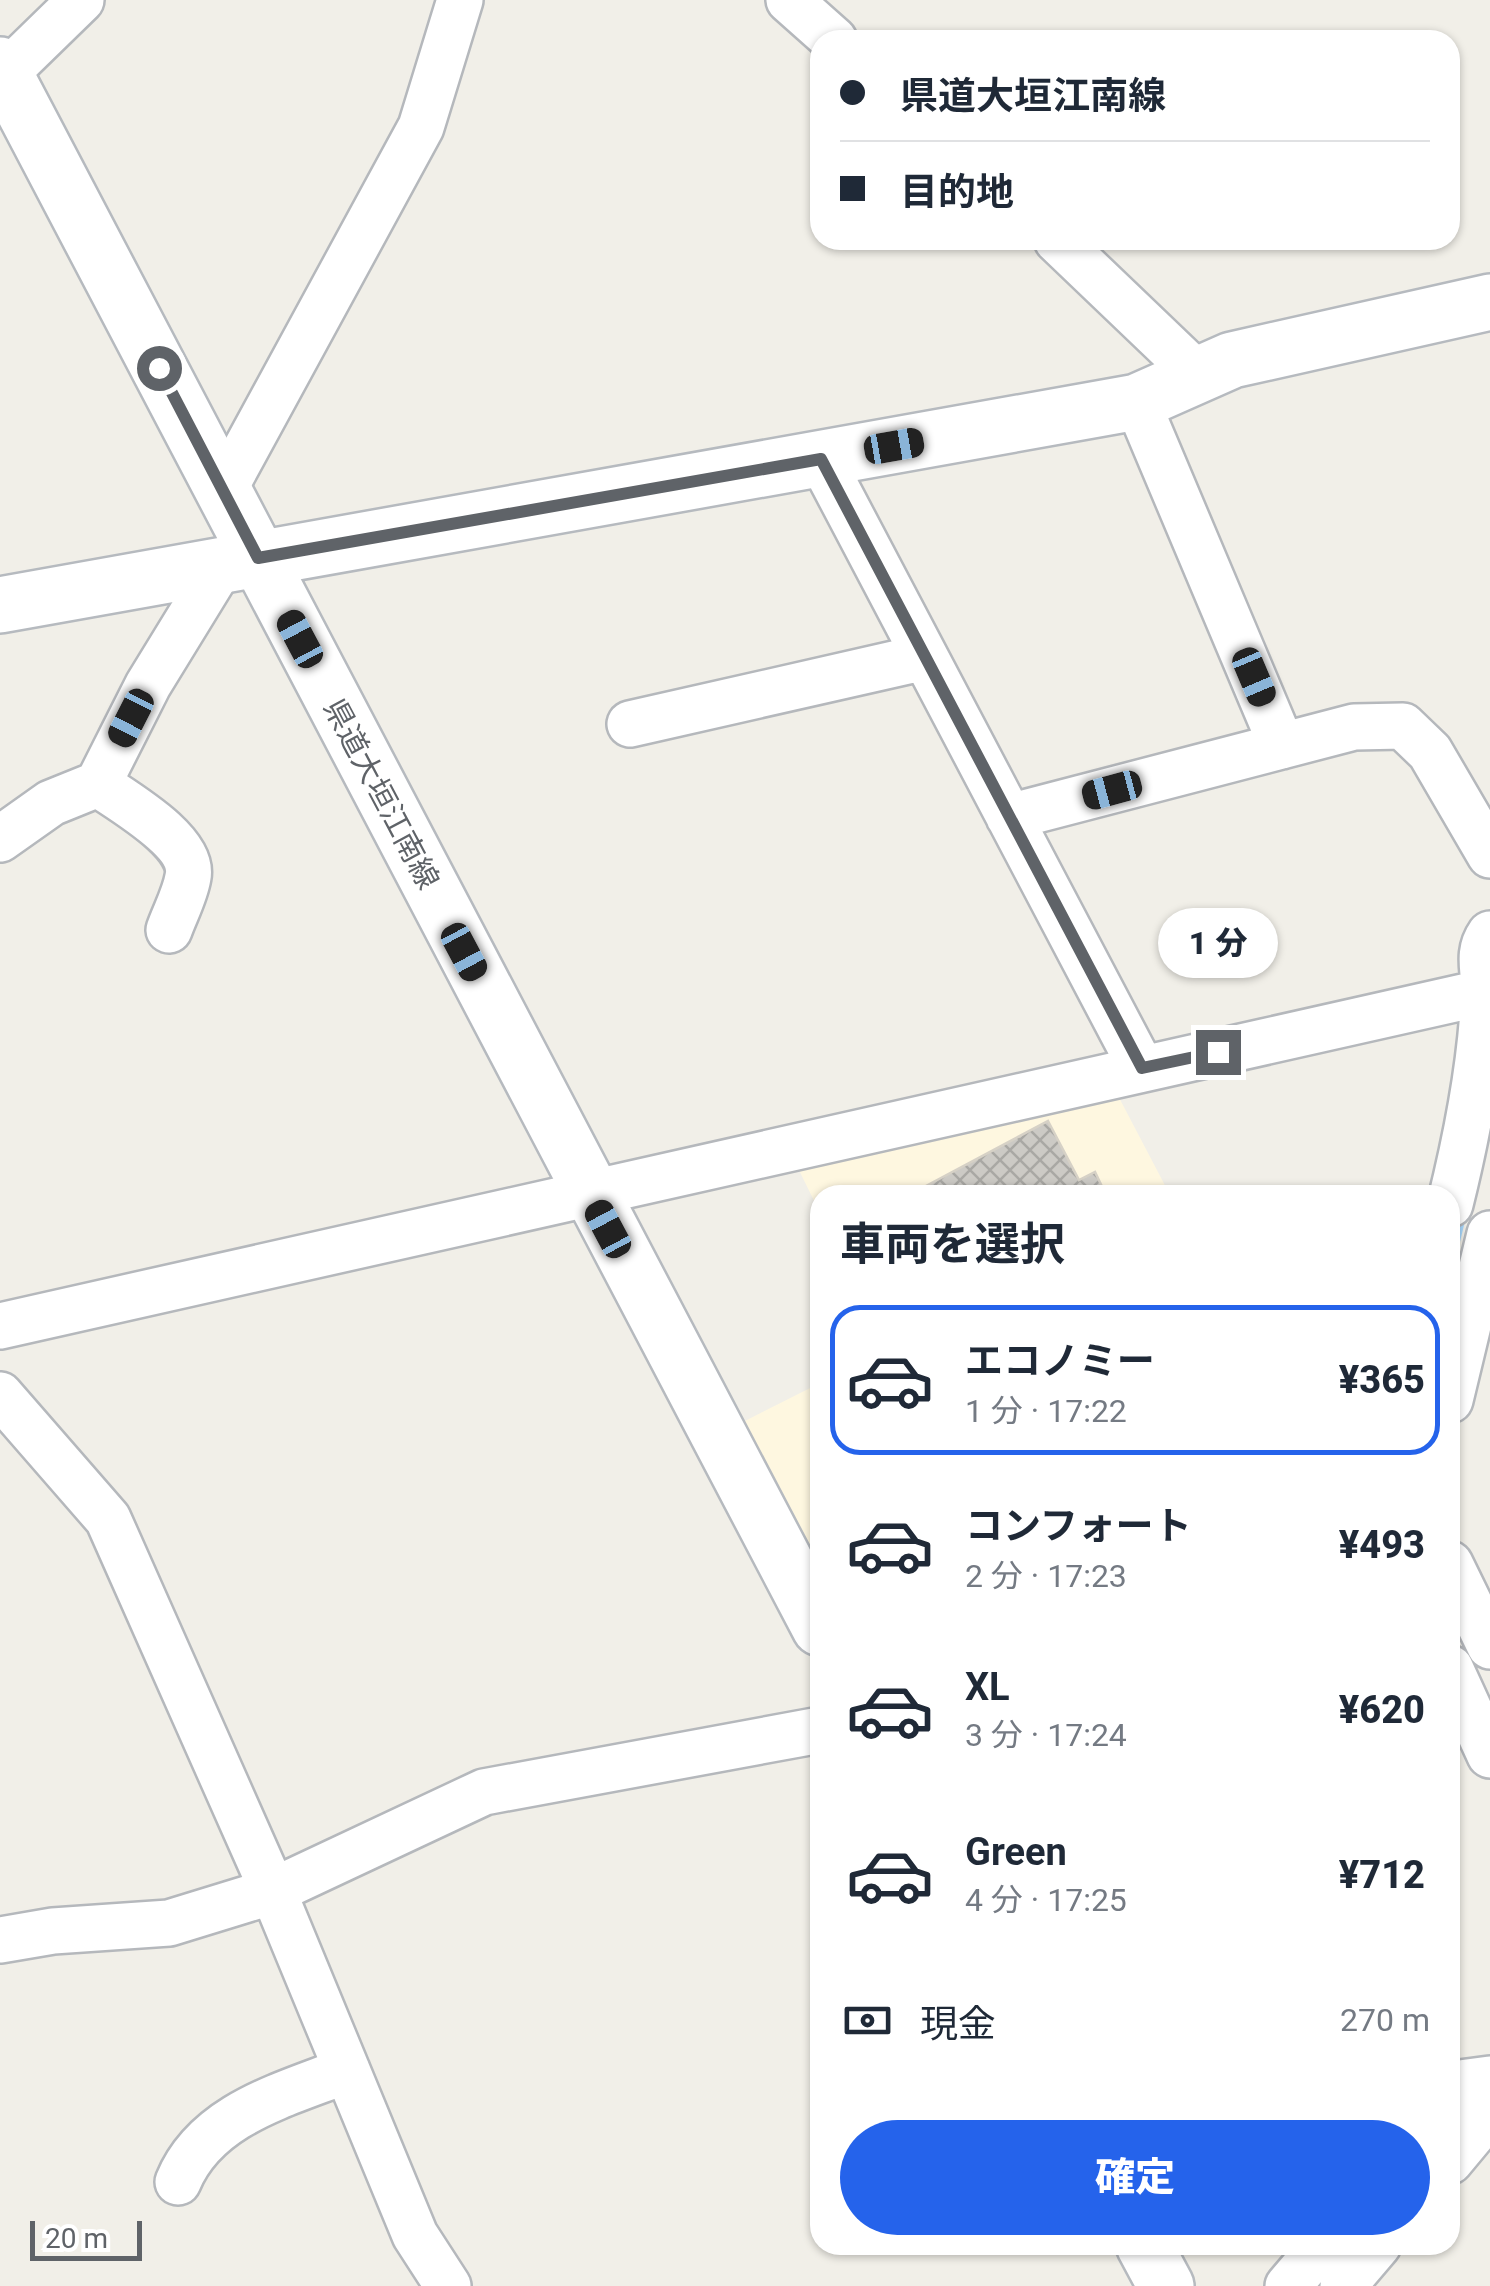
<!DOCTYPE html>
<html lang="ja">
<meta charset="utf-8">
<style>
:root{--surface:#fff;--page:#f6f6f7;--text:#1f2937;--muted:#747a83;--line:#e0e1e3;--accent:#2563eb}
body{margin:0;font-family:Roboto,"Noto Sans JP",sans-serif;background:var(--page);color:var(--text);height:100vh;display:flex;flex-direction:column;font-size:38px;white-space:nowrap}
*{box-sizing:border-box;margin:0}
p{font-size:32px;color:var(--muted)}
.icon{flex:none;width:55px;height:55px;fill:none;stroke:currentColor;stroke-width:2;stroke-linecap:round;stroke-linejoin:round}
.map{position:relative;flex:1;overflow:hidden}
.sheet{position:absolute;left:810px;top:1185px;width:650px;height:1070px;display:flex;flex-direction:column;background:var(--surface);border-radius:30px;box-shadow:0 2px 8px #0004}
.sheet>*{flex:none}
.guide{position:absolute;left:810px;top:30px;width:650px;height:220px;border-radius:30px;box-shadow:0 2px 8px #0004;display:grid;align-content:center;height:220px;padding:0 30px;background:var(--surface)}
.scale{position:absolute;left:30px;bottom:25px;width:112px;box-sizing:border-box;padding-left:10px;border:5px solid #5f6368;border-top:0;font-size:28px;line-height:35px;white-space:nowrap;color:#5f6368;-webkit-text-stroke:8px #fff;paint-order:stroke}
.end{position:absolute;width:45px;height:45px;margin:-22px;border:12px solid #5f6368;background:#fff;box-shadow:0 0 0 5px #fff}
.from{border-radius:50%}
.bubble{position:absolute;height:70px;border-radius:35px;background:var(--surface);box-shadow:0 2px 8px #0004;font-size:32px;font-weight:800;line-height:70px;text-align:center}
.car{position:absolute;width:30px;height:60px;margin:-30px -15px;border-radius:12px;box-shadow:0 0 8px 2px #0007;background:linear-gradient(#222 24%,#8ab4d8 0 40%,#222 0 76%,#8ab4d8 0 86%,#222 0)}
.guide b{display:flex;align-items:center;gap:35px;height:95px;font-size:38px}
.guide b+b{border-top:2px solid var(--line)}
.guide i{width:25px;height:25px;background:var(--text)}
ul{padding:0;list-style:none}
li{display:flex;align-items:center;gap:30px;height:150px;margin:0 20px 15px;padding:0 10px;border:5px solid transparent;border-radius:30px}
li div{flex:1}
li b{display:block;font-size:38px}
li em{font-style:normal;font-weight:800}
li.active{border-color:var(--accent)}
li>.icon{width:90px;height:90px;stroke-width:1.5}
h2{padding:0 30px;font-size:45px;line-height:120px}
.pay{display:flex;align-items:center;gap:25px;height:110px;padding:0 30px;font-size:38px}
.pay p{margin-inline-start:auto}
.button{display:flex;gap:20px;margin-top:auto;padding:20px 30px}
.button a{flex:1;height:115px;border-radius:60px;background:var(--accent);color:#fff;font-size:40px;font-weight:800;line-height:115px;text-align:center}
.map>svg:first-child{display:block}
</style>
<div class="map">
<svg width="1490" height="2286" viewBox="0 0 1490 2286">
<defs>
<pattern id="building-cross-hatch" width="8" height="8" patternUnits="userSpaceOnUse" patternTransform="scale(2.5)"><rect width="8" height="8" fill="#cccac5"/><path d="M0 0l8 8M0 8l8-8" fill="none" stroke="#a9a8a4"/></pattern>
</defs>
<rect width="100%" height="100%" fill="#f1efe8"/>
<!-- commercial -->
<path fill="#fef7e0" d="M1114,1088L1170,1195H820V1213L796,1164Z
M820,1383V1573L741,1423Z"/>
<g fill="none" stroke-linecap="round" stroke-linejoin="round">
<!-- stream -->
<path stroke="#aadaff" stroke-width="11" d="M1450,1260L1462,1210"/>
</g>
<!-- building -->
<path fill="url(#building-cross-hatch)" stroke="#d6d1c6" stroke-width="2.5" d="M1048,1121L1079,1180L1095,1172L1106,1195H909Z"/>
<g fill="none" stroke-linecap="round" stroke-linejoin="round">
<defs>
<path id="street" d="M789,0L834,40
M5,74L81,0
M1057,240L1196,373
M1137,402L1282,746
M821,459L1142,1069
M223,491L421,127L460,0
M630,724L925,657
M98,784L148,685L221,566
M1009,817L1354,727L1403,726L1430,752L1490,855
M0,839L51,803L98,784C124,802 195,842 188,877C185,895 175,913 169,930
M1450,1204C1467,1136 1481,1064 1484,994C1485,971 1476,954 1490,934
M0,1326L1490,991
M0,1395L108,1519L273,1891L415,2235L448,2286
M1450,1400L1490,1234
M1450,1564L1490,1646
M1450,1668L1490,1755
M0,1940L53,1931L169,1923L273,1891L484,1792L820,1730
M1450,2095L1460,2083L1490,2079
M1450,2161L1490,2113
M178,2182C206,2114 284,2095 347,2070
M1288,2286L1323,2245
M1343,2286L1378,2245"/>
<path id="secondary" d="M0,65L820,1628
M0,605L1137,402L1232,360L1490,302
M1144,2245L1166,2286"/>
</defs>
<!-- street casing -->
<use href="#street" stroke="#b5b8bc" stroke-width="50"/>
<!-- secondary casing -->
<use href="#secondary" stroke="#b6babf" stroke-width="60"/>
<!-- street -->
<use href="#street" stroke="#fff" stroke-width="45"/>
<!-- secondary -->
<use href="#secondary" stroke="#fff" stroke-width="55"/>
</g>
<g fill="none" stroke-linecap="round" stroke-linejoin="round">
<!-- route -->
<path stroke="#5f6368" stroke-width="12" d="M159,368L258,558L821,459L1142,1068L1218,1052"/>
</g>
<g text-anchor="middle" stroke-width="8" stroke-linejoin="round" paint-order="stroke">
<!-- street labels -->
<g font-size="30" fill="#5f6368" stroke="#fff">
<text transform="translate(381 794) rotate(62)" y="10">県道大垣江南線</text>
</g>
</g>
</svg>
<div class="scale">20 m</div>
<i class="end from" style="left:159px;top:368px"></i>
<i class="end" style="left:1218px;top:1052px"></i>
<div class="bubble" style="left:1158px;top:908px;width:120px">1 分</div>
<i class="car" style="left:894px;top:446px;rotate:80deg"></i>
<i class="car" style="left:300px;top:639px;rotate:332deg"></i>
<i class="car" style="left:1254px;top:677px;rotate:157deg"></i>
<i class="car" style="left:131px;top:718px;rotate:207deg"></i>
<i class="car" style="left:1112px;top:790px;rotate:255deg"></i>
<i class="car" style="left:464px;top:952px;rotate:152deg"></i>
<i class="car" style="left:608px;top:1229px;rotate:332deg"></i>
<div class="guide">
<b><i class="from"></i>県道大垣江南線</b>
<b><i></i>目的地</b>
</div>
<section class="sheet">
<h2>車両を選択</h2>
<ul>
<li class="active"><svg class="icon" aria-label="car" viewBox="0 0 24 24"><path d="M5 17H2v-5l4-1 3-4h7l3 4 3 1v5h-3M9 17h6M6 11h13"/><circle cx="7" cy="17" r="2"/><circle cx="17" cy="17" r="2"/></svg><div><b>エコノミー</b><p>1 分 · 17:22</p></div><em>¥365</em></li>
<li><svg class="icon" aria-label="car" viewBox="0 0 24 24"><path d="M5 17H2v-5l4-1 3-4h7l3 4 3 1v5h-3M9 17h6M6 11h13"/><circle cx="7" cy="17" r="2"/><circle cx="17" cy="17" r="2"/></svg><div><b>コンフォート</b><p>2 分 · 17:23</p></div><em>¥493</em></li>
<li><svg class="icon" aria-label="car" viewBox="0 0 24 24"><path d="M5 17H2v-5l4-1 3-4h7l3 4 3 1v5h-3M9 17h6M6 11h13"/><circle cx="7" cy="17" r="2"/><circle cx="17" cy="17" r="2"/></svg><div><b>XL</b><p>3 分 · 17:24</p></div><em>¥620</em></li>
<li><svg class="icon" aria-label="car" viewBox="0 0 24 24"><path d="M5 17H2v-5l4-1 3-4h7l3 4 3 1v5h-3M9 17h6M6 11h13"/><circle cx="7" cy="17" r="2"/><circle cx="17" cy="17" r="2"/></svg><div><b>Green</b><p>4 分 · 17:25</p></div><em>¥712</em></li>
</ul>
<div class="pay"><svg class="icon" aria-label="cash" viewBox="0 0 24 24"><path d="M3 7h18v10H3z"/><circle cx="12" cy="12" r="2"/></svg>現金<p>270 m</p></div>
<div class="button"><a>確定</a></div>
</section>
</div>
